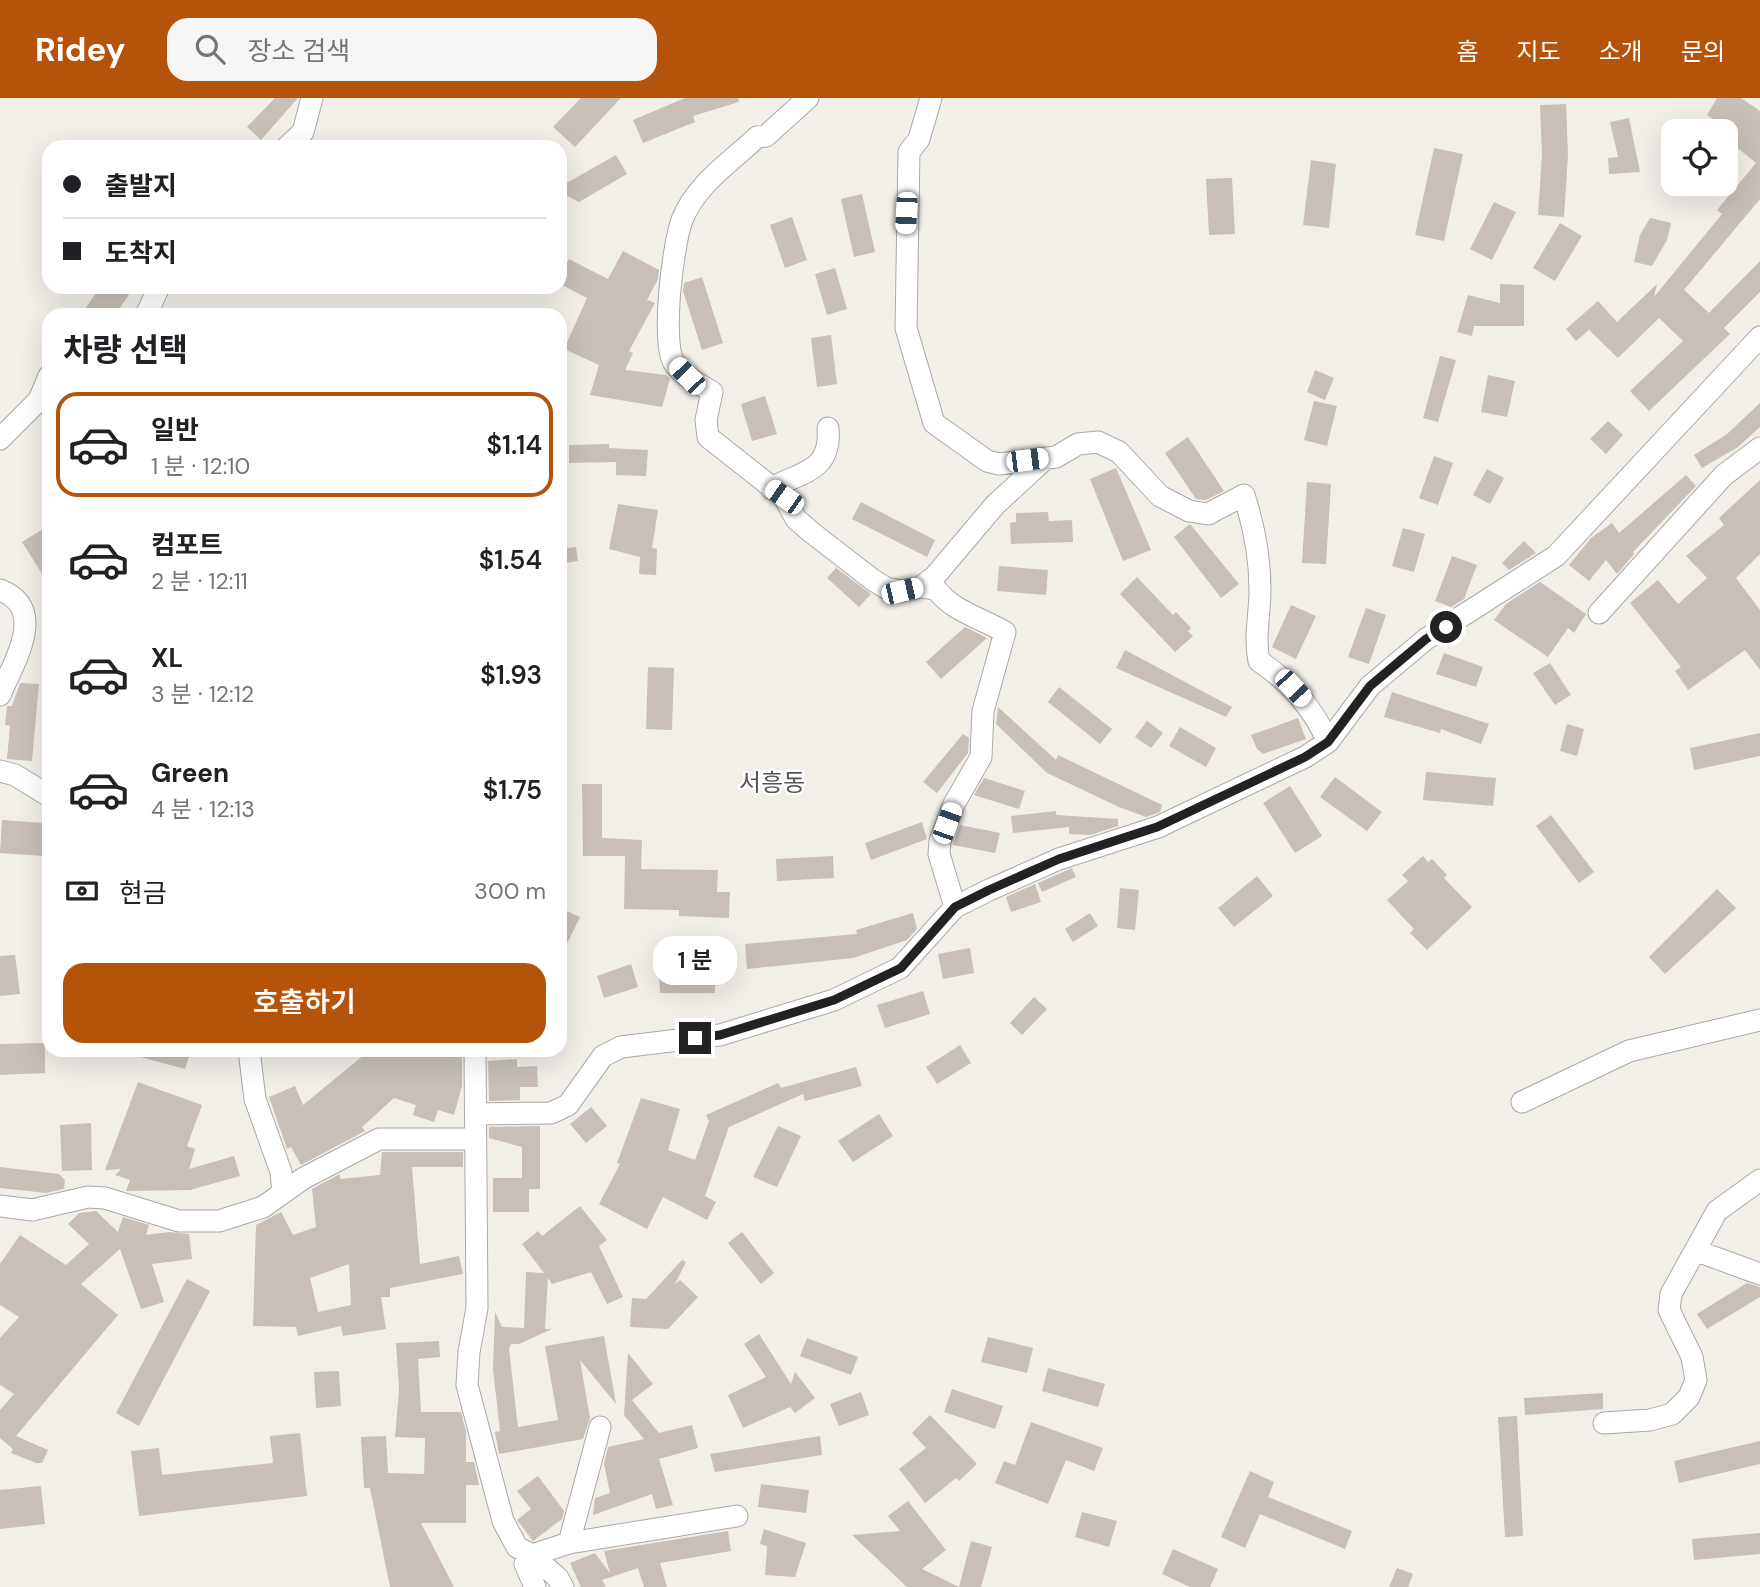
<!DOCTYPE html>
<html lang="ko">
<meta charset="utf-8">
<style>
:root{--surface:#fff;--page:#f6f6f6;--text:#202124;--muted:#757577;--line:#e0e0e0;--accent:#b45309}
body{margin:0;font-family:"DM Sans","Noto Sans KR",sans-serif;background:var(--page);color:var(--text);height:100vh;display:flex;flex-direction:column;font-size:26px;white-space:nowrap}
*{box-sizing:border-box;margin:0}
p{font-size:23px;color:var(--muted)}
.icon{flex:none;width:38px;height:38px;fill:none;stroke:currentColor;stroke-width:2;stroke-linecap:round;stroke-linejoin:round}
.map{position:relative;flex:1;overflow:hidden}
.side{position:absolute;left:42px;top:210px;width:525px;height:749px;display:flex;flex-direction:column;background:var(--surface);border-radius:21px;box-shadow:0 7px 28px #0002}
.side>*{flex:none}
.banner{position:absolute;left:42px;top:42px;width:525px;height:154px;border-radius:21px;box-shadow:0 7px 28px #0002;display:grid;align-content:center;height:154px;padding:0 21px;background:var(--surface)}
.controls{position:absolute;left:1661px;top:21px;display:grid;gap:14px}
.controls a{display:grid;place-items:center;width:77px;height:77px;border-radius:14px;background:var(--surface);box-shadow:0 7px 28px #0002;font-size:35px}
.end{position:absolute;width:32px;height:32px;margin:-16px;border:9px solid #222;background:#fff;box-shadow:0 0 0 4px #fff}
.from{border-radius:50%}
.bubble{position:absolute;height:49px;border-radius:21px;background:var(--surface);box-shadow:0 7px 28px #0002;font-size:23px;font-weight:600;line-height:49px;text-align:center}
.car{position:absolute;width:21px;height:42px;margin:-21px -10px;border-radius:9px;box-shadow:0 0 5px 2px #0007;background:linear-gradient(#fff 24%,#345 0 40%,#fff 0 76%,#345 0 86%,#fff 0)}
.banner b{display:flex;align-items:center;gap:24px;height:66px;font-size:26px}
.banner b+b{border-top:2px solid var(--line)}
.banner i{width:18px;height:18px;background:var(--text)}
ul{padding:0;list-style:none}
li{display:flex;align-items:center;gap:21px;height:105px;margin:0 14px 10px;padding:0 7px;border:4px solid transparent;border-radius:21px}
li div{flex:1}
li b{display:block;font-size:26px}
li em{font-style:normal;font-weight:600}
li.active{border-color:var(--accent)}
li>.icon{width:63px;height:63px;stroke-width:1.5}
h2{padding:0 21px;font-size:32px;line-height:84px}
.pay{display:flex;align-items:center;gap:18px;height:77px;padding:0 21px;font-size:26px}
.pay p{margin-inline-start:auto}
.action{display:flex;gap:14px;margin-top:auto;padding:14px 21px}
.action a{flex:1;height:80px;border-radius:21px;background:var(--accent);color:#fff;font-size:28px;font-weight:600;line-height:80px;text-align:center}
header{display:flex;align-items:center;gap:42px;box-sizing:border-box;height:98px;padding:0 35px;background:var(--accent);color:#fff}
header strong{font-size:33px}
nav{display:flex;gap:38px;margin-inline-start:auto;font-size:24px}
.search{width:490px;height:63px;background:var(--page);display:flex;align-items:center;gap:18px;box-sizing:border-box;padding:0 24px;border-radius:21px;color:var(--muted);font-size:26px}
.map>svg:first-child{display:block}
</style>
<header>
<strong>Ridey</strong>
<div class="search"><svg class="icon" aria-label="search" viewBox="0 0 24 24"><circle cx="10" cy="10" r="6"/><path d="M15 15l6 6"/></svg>장소 검색</div>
<nav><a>홈</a><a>지도</a><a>소개</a><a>문의</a></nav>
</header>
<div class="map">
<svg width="1760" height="1489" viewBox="0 0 1760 1489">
<rect width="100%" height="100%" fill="#f2efe9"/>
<!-- building -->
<path fill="#c7bfb8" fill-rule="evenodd" d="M275,0H298L261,42L247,29Z
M581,0H621L575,49L553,29Z
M685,0H738L739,4L693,18L695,24L643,45L633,22Z
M1717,0H1741L1760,13V101L1684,192L1709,215L1760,163V194L1724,230L1730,236L1649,313L1630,293L1683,243L1659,220L1618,260L1589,232L1576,243L1566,231L1598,203L1617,224L1657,186L1654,199L1722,116L1717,112L1756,65L1729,43L1734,36L1707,17Z
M1566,6L1568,57L1564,119L1538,117L1542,56L1540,7Z
M1629,20L1640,74L1609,76L1608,60L1618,59L1610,24Z
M1434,50L1463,56L1444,143L1415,137Z
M616,57L627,76L579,104L563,96V87Z
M1311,62L1336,66L1329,130L1303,127Z
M1232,80L1235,136L1209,137L1206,81Z
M862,96L875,154L854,159L841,101Z
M1494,104L1516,114L1492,162L1470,151Z
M792,119L807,162L785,170L770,127Z
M1650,120L1671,125L1667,142L1652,168L1634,164L1640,137Z
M1560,125L1582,138L1555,183L1533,170Z
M623,153L659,172L658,181L647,202L655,205L629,253L633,255L625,272L666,277L670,281L662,309L590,297L599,267L564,251L587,200L560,186V177L569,161L608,181Z
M835,170L847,211L827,217L815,176Z
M702,179L723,245L702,252L683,193L684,185Z
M1500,186L1524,187V228H1474L1472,238L1457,234L1468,197L1500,205Z
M100,189H134L115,217H81Z
M831,237L837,286L817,289L811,240Z
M1440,258L1456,262L1438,324L1423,320Z
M1315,272L1334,280L1325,302L1307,294Z
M1488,277L1515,283L1507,319L1481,314Z
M765,298L777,336L752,343L741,306Z
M1314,303L1337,308L1327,348L1304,342Z
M1760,305V329L1738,349L1702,370L1694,357L1727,336Z
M1608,323L1623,337L1606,356L1590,341Z
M1188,339L1224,393L1206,402L1196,401L1165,355Z
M609,346V350L648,352L646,378L616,377V364L569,365V347Z
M1434,358L1453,365L1438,407L1419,400Z
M1116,370L1151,452L1123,463L1090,381Z
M1487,371L1504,380L1490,406L1473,397Z
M1686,377L1696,388L1633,454L1634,456L1617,476L1606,462L1589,483L1569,467L1591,440L1612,425L1619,435Z
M1760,382V456L1736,480L1760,512V572L1745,552L1688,592L1675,573L1681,569L1630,505L1658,482L1678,506L1707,480L1686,458L1724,427L1719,420Z
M1307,384L1331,386L1326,466L1302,465Z
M861,404L935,442L927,459L852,421Z
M618,406L658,412L652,450L657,451L656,477L639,476L640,459L609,451Z
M1048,414L1049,423L1072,422L1073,444L1011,446L1010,425L1016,424V415Z
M1190,426L1239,486L1221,500L1174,439Z
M1403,430L1425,436L1414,474L1392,468Z
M43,431L49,440V487L22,444Z
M1524,443L1536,455L1509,472L1502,465Z
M576,449L578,463L560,466V451Z
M1452,458L1477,467L1464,501L1451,509L1435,503Z
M999,468L1048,472L1046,497L997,493Z
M836,470L871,496L859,509L827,480Z
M1137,479L1173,517L1176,514L1191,530L1188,533L1193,538L1175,554L1120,496Z
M1540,484L1586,516L1574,535L1568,530L1548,559L1494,522L1506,506Z
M1291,507L1316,518L1296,561L1272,549Z
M1366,510L1386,517L1369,566L1348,559Z
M965,529L987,540L941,581L926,564Z
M1125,552L1232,609L1226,619L1116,570Z
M1444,555L1483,569L1476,589L1436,576Z
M1550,565L1571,597L1555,607L1533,575Z
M648,569L674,570L672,632L646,631Z
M20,585L39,586L32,663L7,661L10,628L5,627L7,608H12Z
M1059,589L1112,631L1100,646L1048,604Z
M1392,594L1489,626L1481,646L1441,631L1440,635L1384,619Z
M998,609L1056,662L1058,657L1162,707L1160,714L1146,719L1119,709L1047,675L996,626Z
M1298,620L1306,641L1263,656L1257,651L1251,637Z
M1147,623L1163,635L1151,650L1135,639Z
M1567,626L1584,631L1577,658L1560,653Z
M1180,629L1216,650L1206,669L1169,648Z
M1760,635V658L1694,672L1690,650Z
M963,636L969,640L968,655L937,695L923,684Z
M1426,674L1496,680L1493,708L1423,702Z
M1335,679L1382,714L1367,733L1320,699Z
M984,680L1025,693L1019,711L974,697Z
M582,686H602V740L642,742L641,771L718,772L717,794H730L729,820L679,818V812L624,811L625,758H583Z
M1290,688L1322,738L1295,755L1263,705Z
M1056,713V717L1118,721V728L1090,737L1069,736V729L1013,735L1011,718Z
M1551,717L1594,774L1579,785L1536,728Z
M2,722L45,725L43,758L0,755Z
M922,724L927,741L871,762L865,745Z
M960,727L1000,735L995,755L953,747Z
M833,758L834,780L777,783L776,761Z
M1423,758L1428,764L1432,761L1447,777L1444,780L1472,809L1427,852L1410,835L1414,831L1387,802L1408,783L1402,777Z
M1072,770L1076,779L1042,794L1038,785Z
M1257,778L1273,798L1234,829L1218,810Z
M1035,786L1041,804L1011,814L1006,799Z
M1120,790L1139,792L1135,832L1117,830Z
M1717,791L1736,810L1665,876L1649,859Z
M560,810L580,819L560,860Z
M913,815L917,831L907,842L853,860L747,871L745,846L857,836L856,832Z
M1090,815L1098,828L1073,844L1065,831Z
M970,850L974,875L943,881L938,856Z
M15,857L20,896L0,898V858Z
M631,866L638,889L604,900L597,878Z
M659,878H715V895H660Z
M923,893L930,916L885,930L877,907Z
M1034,899L1047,911L1022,937L1010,925Z
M45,945V975L0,977V946Z
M960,947L971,965L937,986L926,969Z
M134,952H191L185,971L133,957Z
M370,952L462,955V988L454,1017L438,1012L434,1024L413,1017L416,1007L394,1000L362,1029L365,1033L301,1067L291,1049L287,1051L285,1045L269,999L295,988L303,1007Z
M517,961V969L537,968L538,989H520V1002L489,1003L488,963Z
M856,969L862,988L805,1003L803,996L729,1029L705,1098L716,1104L707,1122L663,1099L647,1131L599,1106L620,1066L617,1065L641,1000L680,1011L668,1052L695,1062L709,1023L706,1017L778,985L781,990Z
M138,984L202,1007L187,1048L195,1051L189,1071L234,1058L240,1078L190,1092L126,1093L130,1082L115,1077L121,1071L105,1072Z
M591,1009L607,1028L586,1045L570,1026Z
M879,1016L893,1038L853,1064L838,1043Z
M91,1025L92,1072L62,1073L60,1027Z
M540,1028V1091H529V1114H493V1080H522V1049L489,1040V1029Z
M778,1028L801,1038L777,1089L753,1079Z
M382,1054H463V1069H412L420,1166L459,1158L463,1176L390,1190V1199H381L386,1231L343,1238L341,1228L298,1238L296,1229L253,1228L256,1127L281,1114L293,1137L316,1129L312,1091L340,1076V1081L380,1077ZM349,1166L351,1207L318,1214L310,1180Z
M0,1069L59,1076L65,1082L64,1091L46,1095L0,1090Z
M580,1108L607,1142L599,1148L623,1199L607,1206L591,1174L552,1186L548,1180L545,1231H552L519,1246H511L509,1251L518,1329L558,1322L545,1248L604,1238L616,1306L580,1262L590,1320L583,1341L499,1356L495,1334L500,1333L493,1271L495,1214L502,1229L524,1230L526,1174L544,1175L522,1146L538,1133L542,1138Z
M96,1113L118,1134L123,1119L149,1127L146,1137L169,1134L189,1136L192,1161L152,1166L164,1204L141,1211L120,1151L81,1186L118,1217L16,1338L48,1352L42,1365H36L11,1355L13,1351L0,1340V1312L14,1296L0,1287V1240L19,1219L0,1207V1166L20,1137L66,1167L89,1146L68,1126L79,1115Z
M742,1134L774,1175L761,1186L728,1145Z
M682,1162L686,1164L675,1186L680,1182L698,1199L668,1231L630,1229L632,1200L646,1201Z
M187,1181L210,1193L139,1328L116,1315Z
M1747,1185L1760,1189V1199L1707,1231L1697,1216Z
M759,1236L791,1286L795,1274L815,1300L795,1315L790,1309L743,1330L728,1297L766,1279L744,1246Z
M988,1239L1033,1250L1027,1275L981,1264Z
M807,1240L858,1259L851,1277L800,1258Z
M439,1243L440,1259L418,1261L421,1314H461L466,1334V1364H474L479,1387H466V1425H421L454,1489H390L370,1390H364L361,1339L386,1338L388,1375L424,1376L425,1340L395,1339L399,1292L396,1245Z
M628,1255L653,1286L632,1302L659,1335L692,1327L698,1350L659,1361L673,1407L656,1411L652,1396L593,1417L595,1400L610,1395L604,1366L608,1349L644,1341L624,1317Z
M1048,1270L1105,1286L1098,1309L1042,1293Z
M339,1273L341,1308L316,1310L314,1274Z
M952,1291L1003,1308L995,1331L944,1314Z
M861,1294L869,1317L839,1328L830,1306Z
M1603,1295V1311L1525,1317L1524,1300Z
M930,1317L977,1366L959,1383L956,1380L925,1405L899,1371L926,1350L912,1335Z
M1517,1318L1523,1438L1505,1439L1498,1319Z
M1031,1324L1103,1350L1094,1373L1066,1362L1048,1406L995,1385L1004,1363L1015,1367Z
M300,1335L307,1398L139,1418L131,1353L159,1350L162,1377L273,1365L270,1338Z
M820,1338L822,1357L715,1374L710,1356Z
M1760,1343V1366L1679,1385L1674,1363Z
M1250,1373L1274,1384L1268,1399L1352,1433L1345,1451L1260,1416L1245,1450L1221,1439Z
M538,1378L564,1413L562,1421L533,1443L517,1422L531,1411L517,1393Z
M761,1386L809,1392L806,1415L758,1409Z
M41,1388L45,1426L0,1431V1392Z
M908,1403L946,1452L922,1471L959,1489L971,1443L992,1449L981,1489H907L852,1437L900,1433L888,1418Z
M1082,1414L1117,1423L1109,1449L1075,1439Z
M764,1431L806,1445L795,1479L765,1477L767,1448L760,1446Z
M728,1433L731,1453L660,1465L667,1489H644L638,1470L602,1482L606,1489H581L570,1465L595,1455L610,1475L604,1453Z
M1760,1435V1456L1694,1462L1692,1441Z
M1173,1451L1218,1471L1210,1489H1190L1162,1476Z
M1397,1470L1413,1476L1408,1489H1389Z"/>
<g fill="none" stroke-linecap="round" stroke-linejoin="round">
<defs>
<path id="street" d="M808,0L766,38L757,39C731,64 696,86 682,122C673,146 661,243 674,265C682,278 700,286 712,294L706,322L708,339L784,399L796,421L811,434L873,482L886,490L902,493L921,489L936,491C952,513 981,520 1005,534L983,613L981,659L954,706L940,743L939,756L955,809
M931,0L919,41L909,54L906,230L934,325L987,363L999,366L1056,359L1078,346L1098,344L1119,354L1160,398L1189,413L1208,416L1244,397C1254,428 1260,459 1260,492C1260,516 1254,540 1259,563C1290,584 1313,609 1328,644
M287,49L303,34L312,0
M146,217L159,189
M0,341L39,302L49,278
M771,390C802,374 832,373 828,330
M921,489L935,478L995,407L1046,360
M0,492C49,511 13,565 0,597
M1599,515L1724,377L1760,350
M0,673L15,677L49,698
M249,952L255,1001L281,1074L283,1095
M475,952L477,1210L469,1254L467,1287L503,1423L517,1449L532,1457L558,1480L563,1489
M1522,1004L1629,953L1760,922
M476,1016L551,1015L568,1007L603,958L621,949L720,937L834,902L900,870L955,809L989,792L1059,761L1158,729L1305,659L1328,644L1370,588L1426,541L1556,458L1760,239
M0,1108L32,1112L88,1099L105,1100L179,1123H219L263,1109L304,1080L379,1041H475
M1697,1153L1760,1176
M1604,1325L1650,1322L1672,1316L1689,1299L1696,1282L1692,1259L1669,1212L1671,1196L1717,1113L1760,1082
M569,1445L737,1418
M535,1489L525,1466L532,1457L569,1445L600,1329"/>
</defs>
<!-- street casing -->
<use href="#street" stroke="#a9a9a9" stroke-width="23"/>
<!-- street -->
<use href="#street" stroke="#fff" stroke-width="21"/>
</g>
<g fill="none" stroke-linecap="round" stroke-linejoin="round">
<!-- route -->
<path stroke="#222" stroke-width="9" d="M695,940L720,937L834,902L901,870L955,809L989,792L1059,761L1157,729L1305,659L1328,644L1370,588L1426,541L1446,529"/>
</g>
<g text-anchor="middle" stroke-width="5" stroke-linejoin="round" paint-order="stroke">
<!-- quarter labels -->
<g font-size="24" fill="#555" stroke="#fff">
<text x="772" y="693">서흥동</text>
</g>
</g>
</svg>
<div class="controls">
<a><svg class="icon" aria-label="locate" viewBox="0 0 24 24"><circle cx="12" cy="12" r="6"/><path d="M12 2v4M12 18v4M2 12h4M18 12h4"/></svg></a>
</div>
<i class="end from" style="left:1446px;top:529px"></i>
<i class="end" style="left:695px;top:940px"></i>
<div class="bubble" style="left:653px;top:838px;width:84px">1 분</div>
<i class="car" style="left:906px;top:115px;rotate:183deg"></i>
<i class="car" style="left:687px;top:278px;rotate:316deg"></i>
<i class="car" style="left:1027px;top:362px;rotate:83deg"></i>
<i class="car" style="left:784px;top:399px;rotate:305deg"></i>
<i class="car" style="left:902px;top:493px;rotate:77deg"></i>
<i class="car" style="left:1293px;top:590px;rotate:137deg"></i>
<i class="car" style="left:947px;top:725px;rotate:20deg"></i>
<div class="banner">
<b><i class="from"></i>출발지</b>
<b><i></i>도착지</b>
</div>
<section class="side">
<h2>차량 선택</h2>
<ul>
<li class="active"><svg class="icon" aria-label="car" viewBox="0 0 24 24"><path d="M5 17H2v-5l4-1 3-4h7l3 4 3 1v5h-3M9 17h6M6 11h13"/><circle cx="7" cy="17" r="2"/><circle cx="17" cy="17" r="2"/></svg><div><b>일반</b><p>1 분 · 12:10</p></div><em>$1.14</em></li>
<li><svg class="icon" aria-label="car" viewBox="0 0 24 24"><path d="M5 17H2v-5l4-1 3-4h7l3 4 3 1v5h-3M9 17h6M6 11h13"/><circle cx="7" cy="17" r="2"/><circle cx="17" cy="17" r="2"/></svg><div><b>컴포트</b><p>2 분 · 12:11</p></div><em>$1.54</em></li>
<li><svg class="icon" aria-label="car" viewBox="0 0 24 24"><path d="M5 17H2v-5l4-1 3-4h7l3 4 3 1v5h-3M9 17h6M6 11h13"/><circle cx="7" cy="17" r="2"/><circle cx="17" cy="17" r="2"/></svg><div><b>XL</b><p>3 분 · 12:12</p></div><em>$1.93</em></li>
<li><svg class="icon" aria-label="car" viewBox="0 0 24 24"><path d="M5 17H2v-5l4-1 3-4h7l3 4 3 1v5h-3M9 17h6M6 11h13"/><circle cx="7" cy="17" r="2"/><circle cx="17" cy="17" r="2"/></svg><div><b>Green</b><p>4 분 · 12:13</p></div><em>$1.75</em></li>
</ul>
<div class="pay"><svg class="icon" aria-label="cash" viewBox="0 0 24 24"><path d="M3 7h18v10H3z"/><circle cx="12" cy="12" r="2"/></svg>현금<p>300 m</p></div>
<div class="action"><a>호출하기</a></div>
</section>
</div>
